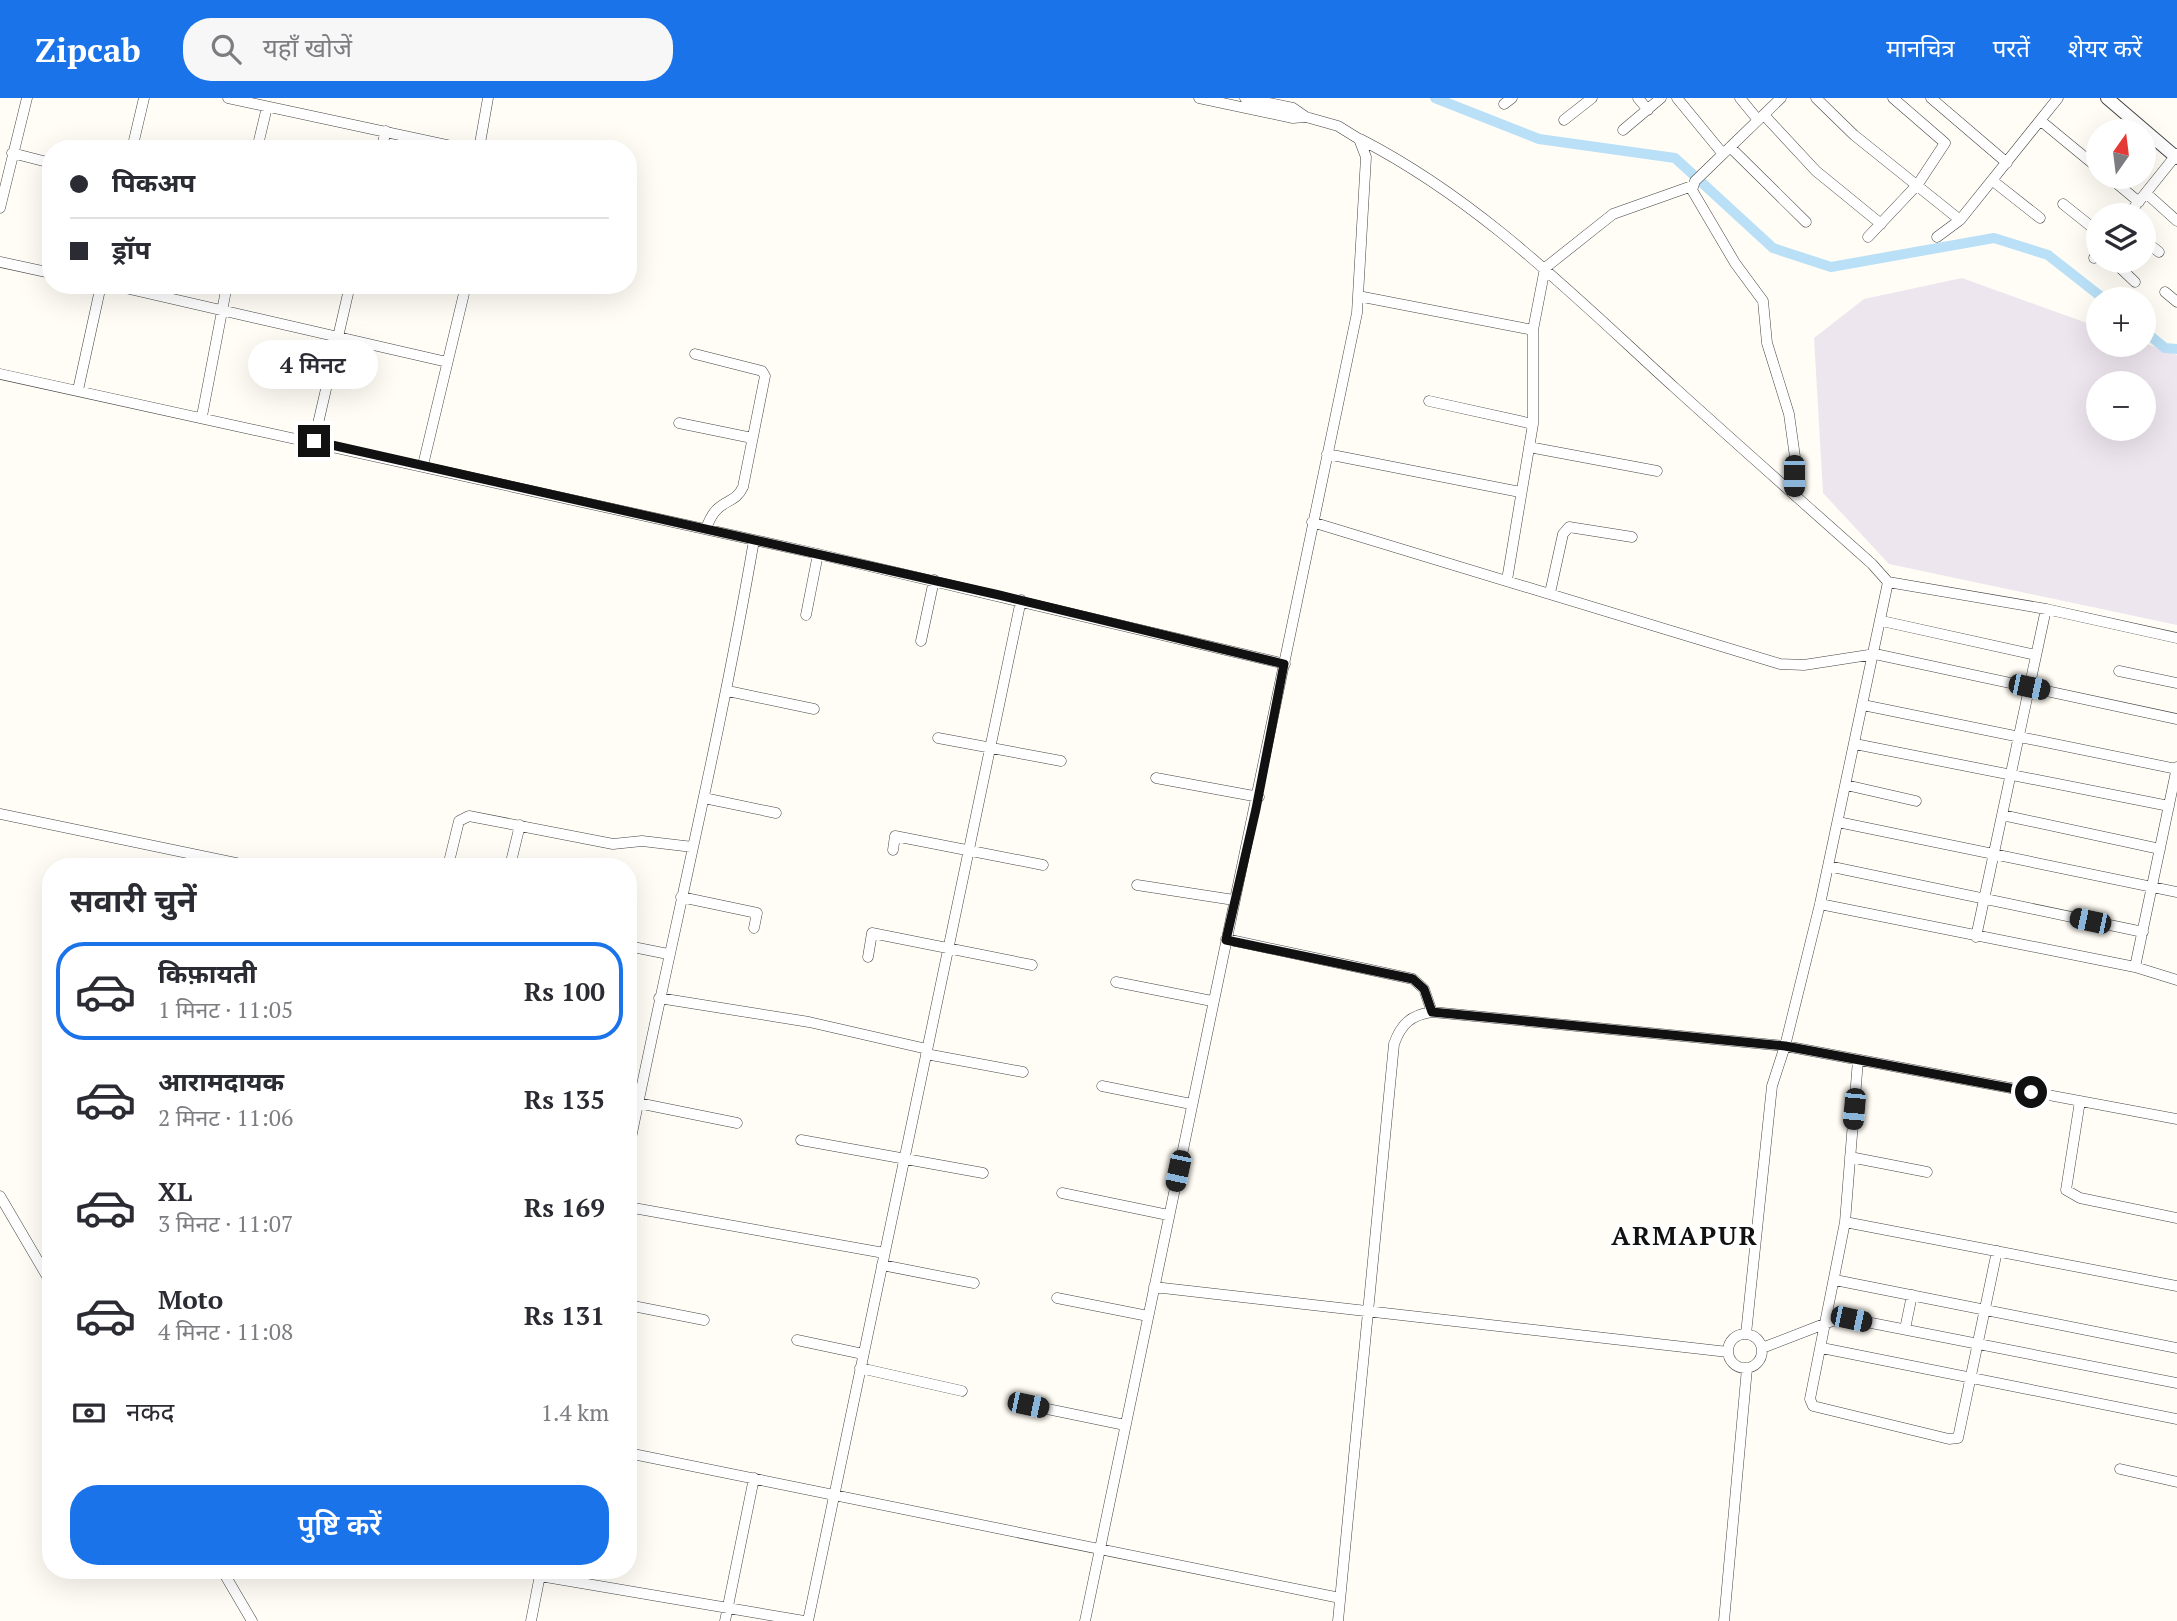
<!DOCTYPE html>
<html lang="hi">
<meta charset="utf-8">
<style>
:root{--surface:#fff;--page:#f7f7f7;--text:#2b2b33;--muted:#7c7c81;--line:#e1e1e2;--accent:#1a73e8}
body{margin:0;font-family:"PT Serif","Noto Sans Devanagari",serif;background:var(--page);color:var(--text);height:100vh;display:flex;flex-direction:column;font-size:26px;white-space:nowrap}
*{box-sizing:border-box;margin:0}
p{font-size:23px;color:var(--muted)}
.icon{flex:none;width:38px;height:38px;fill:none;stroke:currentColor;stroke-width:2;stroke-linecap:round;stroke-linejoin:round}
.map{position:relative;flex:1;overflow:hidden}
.details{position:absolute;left:42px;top:760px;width:595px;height:721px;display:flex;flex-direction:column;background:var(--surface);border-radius:28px;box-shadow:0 7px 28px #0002}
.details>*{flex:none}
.top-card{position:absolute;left:42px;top:42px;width:595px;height:154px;border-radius:28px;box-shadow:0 7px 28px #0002;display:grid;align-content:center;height:154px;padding:0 28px;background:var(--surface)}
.needle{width:46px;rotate:14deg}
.controls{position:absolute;left:2086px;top:21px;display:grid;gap:14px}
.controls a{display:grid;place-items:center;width:70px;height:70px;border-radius:50%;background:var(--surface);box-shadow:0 7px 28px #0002;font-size:35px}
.end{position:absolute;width:32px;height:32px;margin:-16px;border:9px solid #111;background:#fff;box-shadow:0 0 0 4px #fff}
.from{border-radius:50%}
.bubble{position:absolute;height:49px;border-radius:24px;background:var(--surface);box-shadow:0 7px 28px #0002;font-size:23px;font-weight:600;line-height:49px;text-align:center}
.car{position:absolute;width:21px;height:42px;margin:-21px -10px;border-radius:9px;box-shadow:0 0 5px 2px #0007;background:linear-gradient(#222 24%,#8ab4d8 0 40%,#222 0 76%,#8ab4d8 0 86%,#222 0)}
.top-card b{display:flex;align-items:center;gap:24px;height:66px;font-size:26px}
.top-card b+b{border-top:2px solid var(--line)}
.top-card i{width:18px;height:18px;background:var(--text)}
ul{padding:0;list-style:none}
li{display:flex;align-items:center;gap:21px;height:98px;margin:0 14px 10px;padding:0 14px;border:4px solid transparent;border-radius:28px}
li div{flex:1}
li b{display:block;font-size:26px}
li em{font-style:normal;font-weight:600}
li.current{border-color:var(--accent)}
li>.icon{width:63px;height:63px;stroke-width:1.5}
h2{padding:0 28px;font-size:32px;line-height:84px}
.pay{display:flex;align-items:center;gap:18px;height:77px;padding:0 28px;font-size:26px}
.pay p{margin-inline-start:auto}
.cta{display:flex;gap:14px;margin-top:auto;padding:14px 28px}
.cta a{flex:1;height:80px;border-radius:28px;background:var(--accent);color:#fff;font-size:28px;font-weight:600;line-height:80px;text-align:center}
header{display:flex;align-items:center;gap:42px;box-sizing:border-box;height:98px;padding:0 35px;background:var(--accent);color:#fff}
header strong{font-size:33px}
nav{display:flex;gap:38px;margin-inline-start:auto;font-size:24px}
.search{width:490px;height:63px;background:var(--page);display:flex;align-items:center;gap:18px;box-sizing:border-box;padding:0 24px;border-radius:28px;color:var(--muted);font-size:26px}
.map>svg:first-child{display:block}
</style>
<header>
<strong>Zipcab</strong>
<div class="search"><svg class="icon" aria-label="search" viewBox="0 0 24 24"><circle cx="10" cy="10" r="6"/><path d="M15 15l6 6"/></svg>यहाँ खोजें</div>
<nav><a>मानचित्र</a><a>परतें</a><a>शेयर करें</a></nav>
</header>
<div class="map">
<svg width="2177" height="1523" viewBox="0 0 2177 1523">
<rect width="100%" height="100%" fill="#fffdf5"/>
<!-- industrial -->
<path fill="#eee6ef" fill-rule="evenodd" d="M1962,180L2098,229V247L2144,245L2177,257V527L1889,466L1823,395L1814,240L1864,201ZM2098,285H2144V331H2098Z"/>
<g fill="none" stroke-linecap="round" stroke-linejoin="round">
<!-- canal -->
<path stroke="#b9e0f7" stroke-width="10" d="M1435,0L1539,41L1675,60L1773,150L1831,169L1994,140L2048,157L2104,201
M2144,233L2165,250L2177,251"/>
<defs>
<path id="minor" d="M228,0L465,51
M1199,0L1293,20L1305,19
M1638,0L1648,12
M1677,0L1723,56
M1740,0L1758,22
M1781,0L1695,83L1692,92L1735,165L1763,203L1767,245L1789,316L1795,359L1794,396
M1816,0L1854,37L1960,122L2058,0
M1931,0L2007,65
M1504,6L1512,0
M1764,17L1816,73L1881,126
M1564,22L1592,0
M2041,23L2098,70
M1623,32L1661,0
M1360,41C1481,103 1575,199 1675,290C1740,349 1806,407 1872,466L1888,484L1820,806L1785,948L1772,988L1746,1236
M1730,49L1806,124
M132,51L144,0
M257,51L267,9
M381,51L386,33
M479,51L488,0
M12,55L51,65
M2109,79L2139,104
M1993,83L2040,120
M2146,95L2177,123
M2063,106L2098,134
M0,110L27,0
M2128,117L2177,56
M1868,139L1918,86L1945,45L1893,0
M1937,139L1960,122
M2144,142L2159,154
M2094,160L2098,155
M2113,163L2135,184
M0,164L51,175
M112,187L447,264
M2165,194L2177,204
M1358,198L1533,232
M695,256L762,273L765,278L743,389C734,409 717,398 706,431
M0,276L818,456L1285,566
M78,292L101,187
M1429,303L1533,326
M202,318L227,187
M679,325L752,340
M314,343L350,187
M1529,349L1657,373
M1327,356L1520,394
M423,367L466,187
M1312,424L1780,566L1804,567L1875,556L2177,621
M1507,482L1533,326V232L1545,170L1613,116L1692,88
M1888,484L2046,511L2177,540
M1550,495L1563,436L1569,429L1632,439
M806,517L818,456
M1882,523L2036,557
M921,543L934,482
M2119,573L2177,585
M728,593L814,611
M1863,607L2177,671
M938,640L1061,663
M1855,646L2169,708
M1156,680L1259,699
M1846,687L1916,703
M704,700L776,715
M0,716L250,768
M2002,717L2160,751
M1838,724L2177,794
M893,752L895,738L1043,767
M448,768L459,723L469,718L613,746L642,743L693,749
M510,768L520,727
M1828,768L2143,834
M1137,787L1234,802
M681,799L757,815L754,830
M1820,806L2135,869L2177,882
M1976,839L2046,511
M1226,841L1413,881L1424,891L1432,914
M628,848L668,856
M868,859L872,835L1032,867
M2135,869L2177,669
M1116,884L1212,903
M659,900L809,924L927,951
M926,956L1023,974
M1858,962L1845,1124L1810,1301L1813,1308L1949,1341L1958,1340L1997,1153
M1102,988L1191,1006
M2080,1003L2066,1092L2080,1100L2177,1120
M638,1005L737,1025
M801,1042L983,1075
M628,1055C669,850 719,647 754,442
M1850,1059L1927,1074
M1062,1095L1168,1117
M0,1098L51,1185
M628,1109L884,1155
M1845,1124L2177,1188
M882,1167L974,1185
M1835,1182L2177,1250
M1154,1189L1728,1254
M1057,1200L1148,1218
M628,1207L704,1222
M1905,1231L1912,1197
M1728 1253a17 17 0 1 1 34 0a17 17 0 1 1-34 0Z
M797,1242L863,1256
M1762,1250L1832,1223L1851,1221L2177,1285
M1822,1250L2177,1321
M860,1270L962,1293
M1028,1307L1125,1327
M628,1355L1340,1500
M2120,1371L2177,1384
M222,1472L252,1523
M540,1478L804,1523
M531,1523L541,1472
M725,1523L754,1380
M808,1523L1021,502
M1085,1523L1357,215L1366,59L1359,41L1338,28L1306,19L1293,10L1245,0
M1338,1523L1394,946C1401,926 1411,917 1432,914L1785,948L2177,1021
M1724,1523L1747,1270"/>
<path id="tertiary" d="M2107,0L2177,60"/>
</defs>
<!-- minor casing -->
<use href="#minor" stroke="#444" stroke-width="11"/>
<!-- tertiary casing -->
<use href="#tertiary" stroke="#444" stroke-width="14"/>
<!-- minor -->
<use href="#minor" stroke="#fff" stroke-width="10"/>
<!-- tertiary -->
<use href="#tertiary" stroke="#fff" stroke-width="12"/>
</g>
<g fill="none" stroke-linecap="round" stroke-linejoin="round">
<!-- route -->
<path stroke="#111" stroke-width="9" d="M314,343L999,497L1284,566L1256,711L1226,842L1413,881L1424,891L1432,914L1785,948L2031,994"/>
</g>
<g text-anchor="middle" stroke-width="7" stroke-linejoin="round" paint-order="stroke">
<!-- district labels -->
<g font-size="26" font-weight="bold" letter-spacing="2" fill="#111" stroke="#fff">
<text x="1685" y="1147">ARMAPUR</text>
</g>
</g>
</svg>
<div class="controls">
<a><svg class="needle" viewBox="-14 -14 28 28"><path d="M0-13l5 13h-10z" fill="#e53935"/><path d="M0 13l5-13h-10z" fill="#7c7c81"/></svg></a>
<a><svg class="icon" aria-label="layers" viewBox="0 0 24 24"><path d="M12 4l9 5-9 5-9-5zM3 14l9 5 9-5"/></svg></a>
<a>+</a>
<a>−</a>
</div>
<i class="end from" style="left:2031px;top:994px"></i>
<i class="end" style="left:314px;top:343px"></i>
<div class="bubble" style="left:248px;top:242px;width:130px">4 मिनट</div>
<i class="car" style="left:1794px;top:378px;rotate:180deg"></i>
<i class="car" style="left:2029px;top:589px;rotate:102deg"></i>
<i class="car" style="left:2090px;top:823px;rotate:282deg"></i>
<i class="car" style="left:1854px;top:1011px;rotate:185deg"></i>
<i class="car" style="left:1178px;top:1073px;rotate:192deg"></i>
<i class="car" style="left:1851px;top:1221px;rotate:102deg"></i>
<i class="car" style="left:1028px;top:1307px;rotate:102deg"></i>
<div class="top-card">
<b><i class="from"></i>पिकअप</b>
<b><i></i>ड्रॉप</b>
</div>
<section class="details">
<h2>सवारी चुनें</h2>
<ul>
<li class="current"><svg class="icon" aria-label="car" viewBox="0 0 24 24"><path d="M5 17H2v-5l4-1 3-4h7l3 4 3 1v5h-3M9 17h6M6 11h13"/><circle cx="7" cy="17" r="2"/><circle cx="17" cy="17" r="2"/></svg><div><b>किफ़ायती</b><p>1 मिनट · 11:05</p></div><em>Rs 100</em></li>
<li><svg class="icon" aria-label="car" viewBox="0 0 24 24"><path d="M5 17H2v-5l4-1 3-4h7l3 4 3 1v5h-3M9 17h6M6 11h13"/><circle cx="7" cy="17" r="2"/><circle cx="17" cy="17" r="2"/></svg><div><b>आरामदायक</b><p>2 मिनट · 11:06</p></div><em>Rs 135</em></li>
<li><svg class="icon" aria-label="car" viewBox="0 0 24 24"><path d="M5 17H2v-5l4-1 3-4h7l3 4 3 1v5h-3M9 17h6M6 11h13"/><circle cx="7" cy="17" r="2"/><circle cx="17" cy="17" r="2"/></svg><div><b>XL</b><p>3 मिनट · 11:07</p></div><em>Rs 169</em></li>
<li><svg class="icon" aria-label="car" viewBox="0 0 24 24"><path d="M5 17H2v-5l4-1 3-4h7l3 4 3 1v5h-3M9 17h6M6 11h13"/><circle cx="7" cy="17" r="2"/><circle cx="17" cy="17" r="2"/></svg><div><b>Moto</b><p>4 मिनट · 11:08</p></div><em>Rs 131</em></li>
</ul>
<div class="pay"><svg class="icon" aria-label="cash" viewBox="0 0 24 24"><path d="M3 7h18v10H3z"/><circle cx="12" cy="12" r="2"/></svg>नकद<p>1.4 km</p></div>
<div class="cta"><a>पुष्टि करें</a></div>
</section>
</div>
